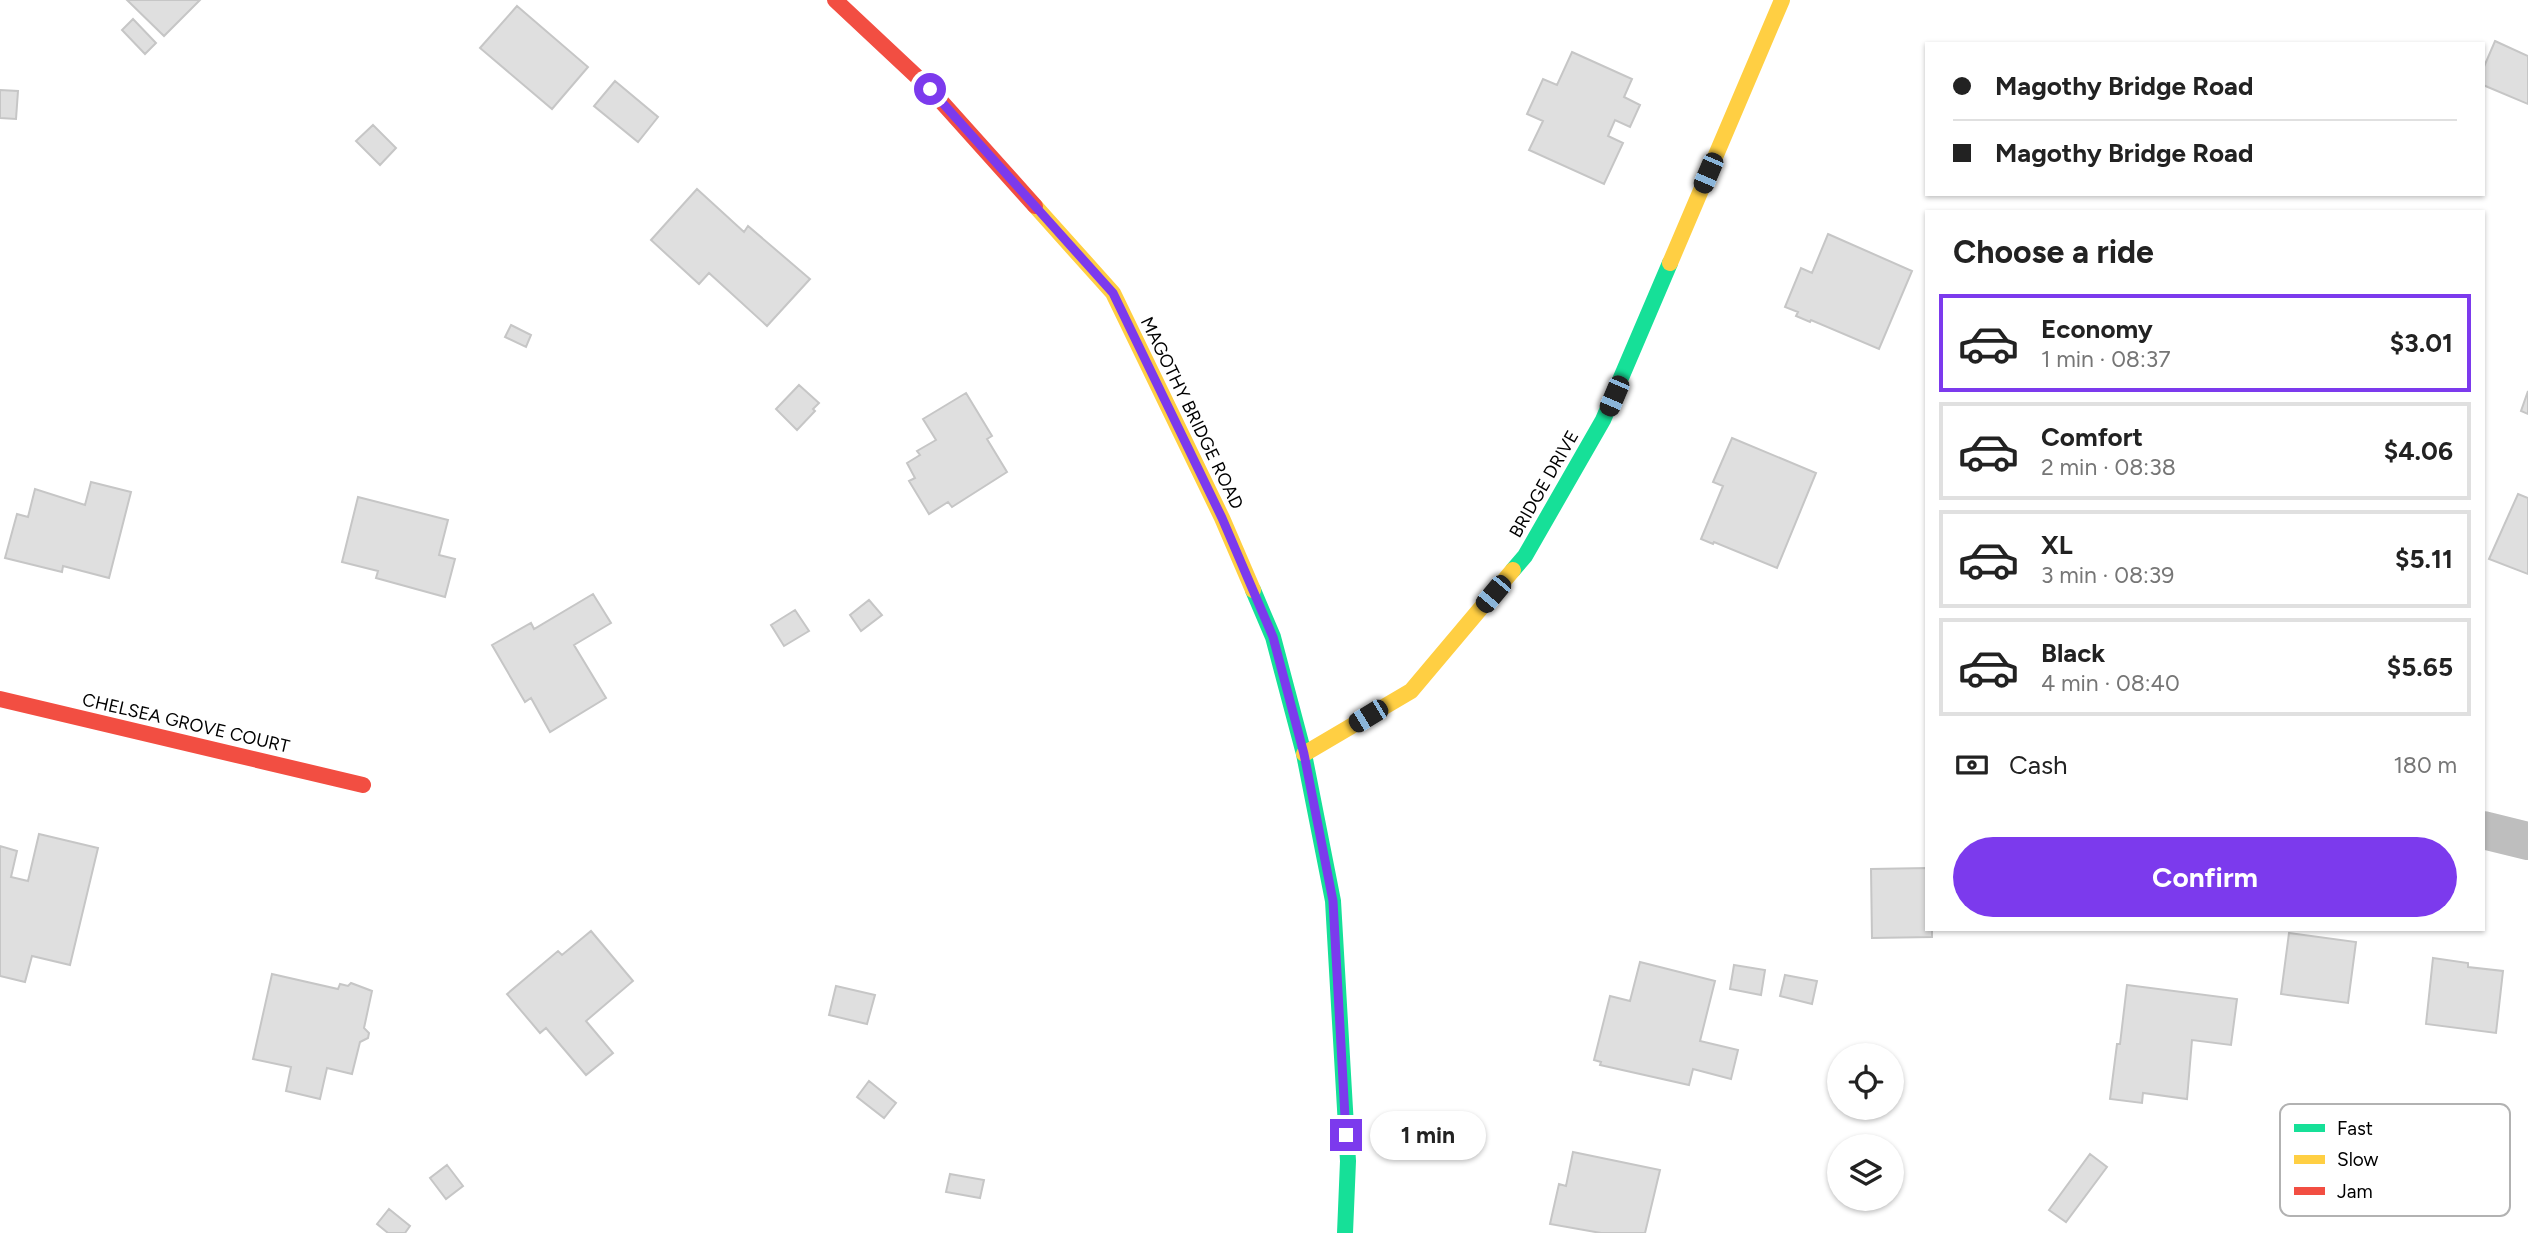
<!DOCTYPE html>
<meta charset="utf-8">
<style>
:root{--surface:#fff;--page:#f6f6f6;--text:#222;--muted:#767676;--line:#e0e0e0;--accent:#7c3aed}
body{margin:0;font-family:Figtree,sans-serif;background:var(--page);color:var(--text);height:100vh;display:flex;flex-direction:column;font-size:26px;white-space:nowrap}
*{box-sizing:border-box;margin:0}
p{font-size:23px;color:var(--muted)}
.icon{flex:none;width:38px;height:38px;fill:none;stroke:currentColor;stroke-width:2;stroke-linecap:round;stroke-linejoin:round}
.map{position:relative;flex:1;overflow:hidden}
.side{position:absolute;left:1925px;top:210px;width:560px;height:721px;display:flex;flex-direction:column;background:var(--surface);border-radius:0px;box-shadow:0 2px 5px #0004}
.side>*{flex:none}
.banner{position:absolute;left:1925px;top:42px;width:560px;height:154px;border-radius:0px;box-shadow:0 2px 5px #0004;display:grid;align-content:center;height:154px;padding:0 28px;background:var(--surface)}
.tools{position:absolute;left:1827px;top:1043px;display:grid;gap:14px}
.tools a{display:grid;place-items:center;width:77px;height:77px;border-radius:50%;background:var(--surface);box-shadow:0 2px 5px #0004;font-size:35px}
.end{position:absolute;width:32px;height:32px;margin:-16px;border:9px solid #7c3aed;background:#fff;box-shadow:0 0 0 4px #fff}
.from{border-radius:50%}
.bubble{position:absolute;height:49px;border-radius:24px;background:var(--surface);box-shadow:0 2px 5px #0004;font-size:23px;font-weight:700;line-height:49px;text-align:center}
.car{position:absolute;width:21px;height:42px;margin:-21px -10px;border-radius:9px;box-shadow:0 0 5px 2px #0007;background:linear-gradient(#222 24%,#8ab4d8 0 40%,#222 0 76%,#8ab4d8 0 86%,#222 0)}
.banner b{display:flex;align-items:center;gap:24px;height:66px;font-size:26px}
.banner b+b{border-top:2px solid var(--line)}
.banner i{width:18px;height:18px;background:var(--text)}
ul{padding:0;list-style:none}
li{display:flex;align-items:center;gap:21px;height:98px;margin:0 14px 10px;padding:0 14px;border:4px solid var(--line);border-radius:0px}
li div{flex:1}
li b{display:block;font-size:26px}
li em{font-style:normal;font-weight:700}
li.selected{border-color:var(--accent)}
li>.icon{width:63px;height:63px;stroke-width:1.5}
h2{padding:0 28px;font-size:32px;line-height:84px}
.pay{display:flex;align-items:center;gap:18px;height:77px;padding:0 28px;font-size:26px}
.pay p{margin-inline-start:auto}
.cta{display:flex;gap:14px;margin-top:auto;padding:14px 28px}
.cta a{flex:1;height:80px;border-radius:42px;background:var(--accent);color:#fff;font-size:28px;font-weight:700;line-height:80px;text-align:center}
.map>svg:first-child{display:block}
</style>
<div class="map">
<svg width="2528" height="1233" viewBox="0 0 2528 1233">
<rect width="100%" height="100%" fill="#fff"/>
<!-- building -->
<path fill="#dfdfdf" stroke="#c6c6c6" stroke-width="2" d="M127,0H200L164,36Z
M517,6L588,67L552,109L480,48Z
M133,19L156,43L145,54L122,30Z
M2495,41L2528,56V104L2483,85V69Z
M1572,52L1632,79L1624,97L1640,105L1630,127L1615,120L1608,136L1623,143L1604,184L1529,150L1543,121L1527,114L1543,79L1557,85Z
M615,81L658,117L638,142L594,106Z
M0,90L18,91L16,119L0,118Z
M373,125L396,148L380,165L356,141Z
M697,189L744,232L748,226L810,279L767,326L709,273L699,284L651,240Z
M1828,234L1912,271L1879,349L1811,320L1810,322L1796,316L1798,312L1785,307L1801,268L1812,273Z
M511,325L531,335L526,347L505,337Z
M799,385L819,403L813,409L815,411L797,430L776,409Z
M2528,391V414L2521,411Z
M966,393L992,436L987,439L1007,472L952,507L948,502L929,514L909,481L915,478L907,463L920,455L917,451L936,440L923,419Z
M1732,438L1816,473L1777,568L1714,542L1713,544L1701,539L1723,486L1713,482Z
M91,482L131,492L109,578L63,566L62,572L5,558L17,514L28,517L35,489L85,505Z
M2518,494L2528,498V574L2489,559Z
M358,497L448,520L439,555L455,559L445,597L376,578L378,571L342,562Z
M593,594L611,623L574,645L606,698L550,732L531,698L525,702L492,645L531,623L534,629Z
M869,600L882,615L861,631L850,615Z
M795,610L809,631L784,646L771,625Z
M39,834L98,848L70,965L32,956L25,982L0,976V846L17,851L11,877L28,881Z
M1927,868V929H1932V937L1872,938L1871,869Z
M591,931L633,981L586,1021L613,1053L586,1075L546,1028L540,1033L507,994L558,951L562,955Z
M2289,933L2356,942L2348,1003L2281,994Z
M2433,958L2468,963V967L2503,971L2496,1033L2426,1024Z
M1640,962L1715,981L1700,1041L1738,1050L1731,1079L1693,1069L1689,1085L1600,1065L1601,1062L1594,1060L1610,996L1630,1001Z
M1734,965L1765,970L1761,995L1730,989Z
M272,974L338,989L340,984L348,986L351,983L372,991L364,1028L369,1033L368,1038L360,1042L352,1074L327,1068L320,1099L286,1091L291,1067L253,1059Z
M1785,975L1817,981L1812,1004L1780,996Z
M2127,985L2237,999L2231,1045L2192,1040L2187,1099L2143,1093L2142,1103L2110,1099L2117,1044H2120Z
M836,986L875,995L867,1024L829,1015Z
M869,1081L896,1103L884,1118L857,1097Z
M1573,1152L1660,1170L1645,1233H1601L1550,1224L1559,1184L1566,1186Z
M2090,1154L2107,1167L2066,1222L2049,1210Z
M447,1165L463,1186L446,1199L430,1178Z
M950,1174L984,1180L980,1198L946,1192Z
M389,1209L410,1226L405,1233H388L377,1224Z"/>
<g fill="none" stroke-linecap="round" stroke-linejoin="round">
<!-- street -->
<path stroke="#bebebe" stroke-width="38" d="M2483,830L2528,841"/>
<!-- fast -->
<path stroke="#16e098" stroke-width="16" d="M1513,570L1525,556L1603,420L1670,263
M1253,590L1273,637L1304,754L1333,901L1348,1161L1345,1233"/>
<!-- slow -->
<path stroke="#ffcf43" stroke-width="16" d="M1035,206L1113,293L1222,518L1253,590
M1670,263L1782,0
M1304,754L1411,691L1513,570"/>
<!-- jam -->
<path stroke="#f24e42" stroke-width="16" d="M835,0L930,89L1035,206
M0,699L363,785"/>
</g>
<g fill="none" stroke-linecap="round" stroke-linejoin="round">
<!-- route -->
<path stroke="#7c3aed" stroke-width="9" d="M930,89L1113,293L1222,518L1273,637L1304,754L1333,901L1346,1135"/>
</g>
<g text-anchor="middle" stroke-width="5" stroke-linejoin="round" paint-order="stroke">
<!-- street labels -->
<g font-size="18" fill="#000" stroke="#fff">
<text transform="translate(1192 413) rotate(64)" y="6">MAGOTHY BRIDGE ROAD</text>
<text transform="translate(1544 484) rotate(-60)" y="6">BRIDGE DRIVE</text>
<text transform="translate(186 723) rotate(13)" y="6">CHELSEA GROVE COURT</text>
</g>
</g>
<!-- legend -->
<rect x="2280" y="1104" width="230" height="112" rx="10" fill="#fff" stroke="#b2b2b2" stroke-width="2"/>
<rect x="2294" y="1124" width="31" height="8" fill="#16e098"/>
<rect x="2294" y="1155" width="31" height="9" fill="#ffcf43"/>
<rect x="2294" y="1187" width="31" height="8" fill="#f24e42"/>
<g font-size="19" fill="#000">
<text x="2337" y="1135">Fast</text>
<text x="2337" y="1166">Slow</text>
<text x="2337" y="1198">Jam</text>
</g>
</svg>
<div class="tools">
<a><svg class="icon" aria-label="locate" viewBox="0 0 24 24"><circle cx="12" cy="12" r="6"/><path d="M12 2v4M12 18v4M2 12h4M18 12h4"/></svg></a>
<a><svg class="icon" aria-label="layers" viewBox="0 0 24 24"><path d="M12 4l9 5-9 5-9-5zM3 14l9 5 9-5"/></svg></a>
</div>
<i class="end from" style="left:930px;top:89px"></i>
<i class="end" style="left:1346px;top:1135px"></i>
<div class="bubble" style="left:1370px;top:1111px;width:116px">1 min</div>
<i class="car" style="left:1708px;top:173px;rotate:203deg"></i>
<i class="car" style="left:1614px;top:396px;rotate:203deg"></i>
<i class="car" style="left:1493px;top:594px;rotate:220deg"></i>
<i class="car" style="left:1368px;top:716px;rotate:239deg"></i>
<div class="banner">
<b><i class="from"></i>Magothy Bridge Road</b>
<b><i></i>Magothy Bridge Road</b>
</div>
<section class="side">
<h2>Choose a ride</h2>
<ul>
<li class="selected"><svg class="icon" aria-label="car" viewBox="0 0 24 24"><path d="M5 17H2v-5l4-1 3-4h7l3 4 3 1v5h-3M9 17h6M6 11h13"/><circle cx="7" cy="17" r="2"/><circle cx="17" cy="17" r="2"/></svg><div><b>Economy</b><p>1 min · 08:37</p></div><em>$3.01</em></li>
<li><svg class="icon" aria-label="car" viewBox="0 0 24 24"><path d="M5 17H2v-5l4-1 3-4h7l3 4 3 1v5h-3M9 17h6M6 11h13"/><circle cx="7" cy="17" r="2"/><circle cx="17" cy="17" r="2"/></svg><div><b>Comfort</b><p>2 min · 08:38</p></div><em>$4.06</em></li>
<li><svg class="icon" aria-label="car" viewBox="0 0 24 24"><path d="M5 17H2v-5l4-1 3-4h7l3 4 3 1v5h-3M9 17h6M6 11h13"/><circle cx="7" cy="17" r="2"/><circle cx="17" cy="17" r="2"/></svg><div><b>XL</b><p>3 min · 08:39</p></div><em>$5.11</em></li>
<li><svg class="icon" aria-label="car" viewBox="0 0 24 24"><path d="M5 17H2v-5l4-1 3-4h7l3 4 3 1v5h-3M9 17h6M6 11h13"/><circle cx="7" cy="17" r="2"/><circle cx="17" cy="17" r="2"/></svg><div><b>Black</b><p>4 min · 08:40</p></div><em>$5.65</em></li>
</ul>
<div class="pay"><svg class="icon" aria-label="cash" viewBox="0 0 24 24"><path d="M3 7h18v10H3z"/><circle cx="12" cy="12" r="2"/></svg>Cash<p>180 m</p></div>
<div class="cta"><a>Confirm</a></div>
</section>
</div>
